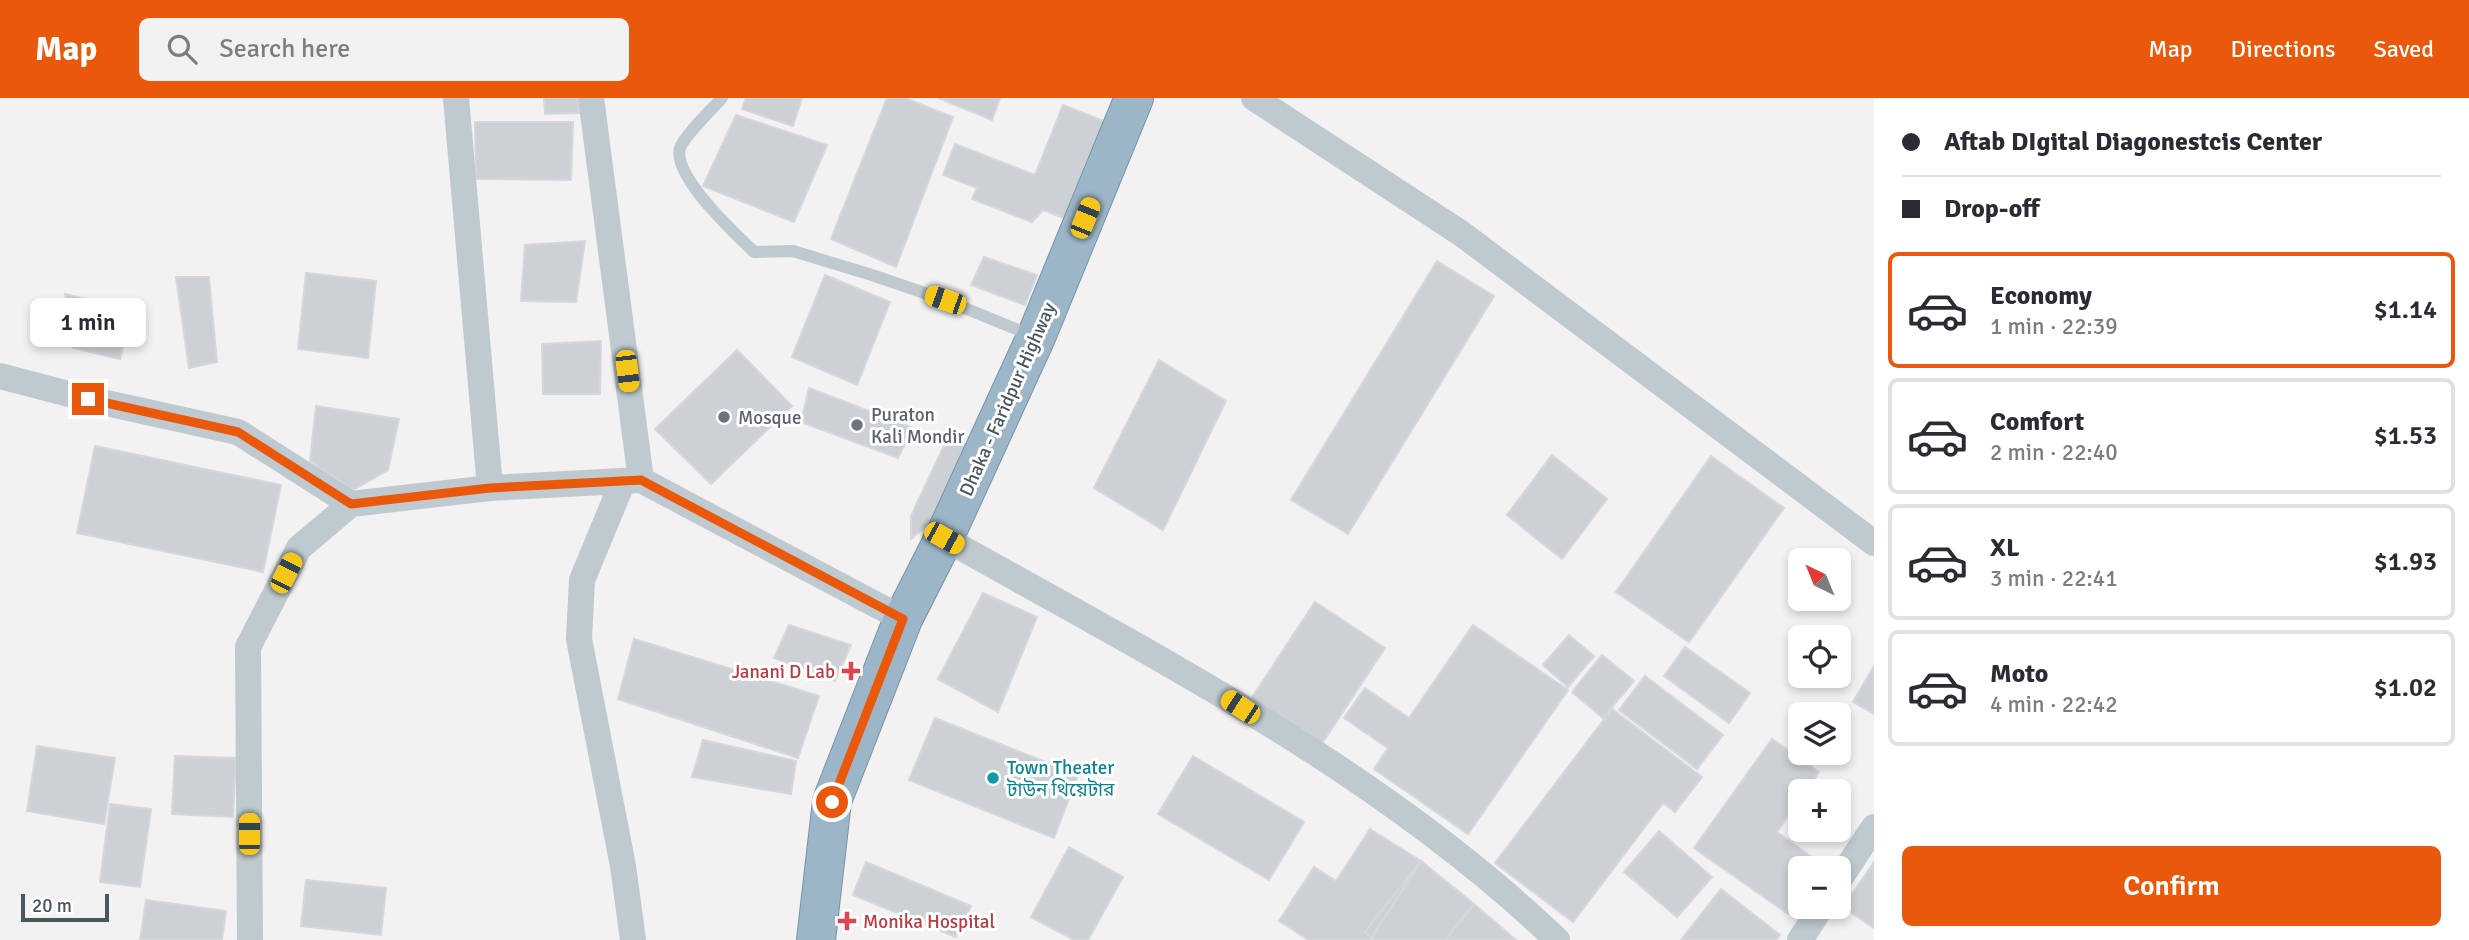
<!DOCTYPE html>
<meta charset="utf-8">
<style>
:root{--surface:#fff;--page:#f2f2f3;--text:#2b2b33;--muted:#7c7c81;--line:#e1e1e2;--accent:#ea580c}
body{margin:0;font-family:Signika,"Noto Sans Bengali",sans-serif;background:var(--page);color:var(--text);height:100vh;display:flex;flex-direction:column;font-size:26px;white-space:nowrap}
*{box-sizing:border-box;margin:0}
p{font-size:23px;color:var(--muted)}
.icon{flex:none;width:38px;height:38px;fill:none;stroke:currentColor;stroke-width:2;stroke-linecap:round;stroke-linejoin:round}
.map{position:relative;flex:1;overflow:hidden}
.panel{display:flex;flex-direction:column;background:var(--surface);width:595px}
.panel>*{flex:none}
.hud{display:grid;align-content:center;height:154px;padding:0 28px;background:var(--surface)}
.needle{width:46px;rotate:317deg}
.buttons{position:absolute;left:1788px;top:450px;display:grid;gap:14px}
.buttons a{display:grid;place-items:center;width:63px;height:63px;border-radius:10px;background:var(--surface);box-shadow:0 4px 10px #0003;font-size:35px}
.scale{position:absolute;left:21px;bottom:18px;width:88px;box-sizing:border-box;padding-left:7px;border:4px solid #48565e;border-top:0;font-size:19px;line-height:24px;white-space:nowrap;color:#48565e;-webkit-text-stroke:5px #fff;paint-order:stroke}
.end{position:absolute;width:32px;height:32px;margin:-16px;border:9px solid #ea580c;background:#fff;box-shadow:0 0 0 4px #fff}
.from{border-radius:50%}
.bubble{position:absolute;height:49px;border-radius:10px;background:var(--surface);box-shadow:0 4px 10px #0003;font-size:23px;font-weight:600;line-height:49px;text-align:center}
.car{position:absolute;width:21px;height:42px;margin:-21px -10px;border-radius:9px;box-shadow:0 0 5px 2px #0007;background:linear-gradient(#f5c518 24%,#345 0 40%,#f5c518 0 76%,#345 0 86%,#f5c518 0)}
.hud b{display:flex;align-items:center;gap:24px;height:66px;font-size:26px}
.hud b+b{border-top:2px solid var(--line)}
.hud i{width:18px;height:18px;background:var(--text)}
ul{padding:0;list-style:none}
li{display:flex;align-items:center;gap:21px;height:116px;margin:0 14px 10px;padding:0 14px;border:4px solid var(--line);border-radius:10px}
li div{flex:1}
li b{display:block;font-size:26px}
li em{font-style:normal;font-weight:600}
li.current{border-color:var(--accent)}
li>.icon{width:63px;height:63px;stroke-width:1.5}
.action{display:flex;gap:14px;margin-top:auto;padding:14px 28px}
.action a{flex:1;height:80px;border-radius:10px;background:var(--accent);color:#fff;font-size:28px;font-weight:600;line-height:80px;text-align:center}
header{display:flex;align-items:center;gap:42px;box-sizing:border-box;height:98px;padding:0 35px;background:var(--accent);color:#fff}
header strong{font-size:33px}
nav{display:flex;gap:38px;margin-inline-start:auto;font-size:24px}
.search{width:490px;height:63px;background:var(--page);display:flex;align-items:center;gap:18px;box-sizing:border-box;padding:0 24px;border-radius:10px;color:var(--muted);font-size:26px}
main{display:flex;flex:1;min-height:0}
.map>svg:first-child{display:block}
</style>
<header>
<strong>Map</strong>
<div class="search"><svg class="icon" aria-label="search" viewBox="0 0 24 24"><circle cx="10" cy="10" r="6"/><path d="M15 15l6 6"/></svg>Search here</div>
<nav><a>Map</a><a>Directions</a><a>Saved</a></nav>
</header>
<main>
<div class="map">
<svg width="1874" height="842" viewBox="0 0 1874 842">
<rect width="100%" height="100%" fill="#f3f1f1"/>
<!-- building -->
<path fill="#cdd0d5" stroke="#d5d7dc" stroke-width="2" d="M544,0H578L579,15L545,16Z
M746,0H802L793,28L742,11Z
M887,0H905L953,19L896,169L831,141Z
M938,0H1000L992,22Z
M1063,7L1104,23L1066,121L1043,112L1032,124L972,101L977,90L943,77L955,46L1035,77Z
M736,17L827,47L794,124L703,88Z
M475,24H573L571,82L476,81Z
M585,143L576,204L521,203L525,147Z
M984,159L1037,177L1025,207L971,187Z
M1437,163L1494,198L1348,436L1291,402Z
M306,175L376,183L368,260L298,251Z
M825,177L890,204L857,287L792,259Z
M176,179H209L217,264L189,270Z
M65,196L132,212L120,261L73,250Z
M601,243L600,296H543L542,246Z
M737,252L792,308L711,386L655,331Z
M1159,262L1226,303L1163,432L1094,390Z
M809,290L913,330L898,360L801,324Z
M316,308L399,321L388,372L353,392L310,363Z
M948,339L969,348L935,420L911,441V418Z
M95,348L281,387L263,474L77,435Z
M1552,357L1607,401L1562,461L1507,417Z
M1711,358L1784,410L1689,544L1616,494Z
M983,495L1037,519L998,614L938,581Z
M1315,504L1385,550L1319,650L1249,604Z
M789,527L851,547L835,583L774,560Z
M1473,527L1568,592L1468,736L1374,671L1388,650L1344,620L1365,590L1409,620Z
M1569,537L1594,558L1568,589L1543,567Z
M634,541L819,598L798,660L618,601Z
M1685,549L1750,595L1729,625L1664,578Z
M1602,557L1634,583L1603,620L1572,594Z
M1874,568V616L1853,604Z
M1645,578L1723,637L1697,671L1619,612Z
M1612,611L1702,679L1675,714L1663,705L1573,824L1495,765Z
M935,620L1078,677L1054,740L909,682Z
M1772,641L1819,674L1806,693H1801V700L1777,734L1823,767L1821,770H1801V799L1788,816L1694,750Z
M703,642L796,663L791,696L692,679Z
M37,648L115,660L104,726L27,713Z
M175,658L236,660L233,719L172,716Z
M1193,658L1304,724L1269,782L1158,716Z
M110,706L151,711L140,789L100,784Z
M1370,731L1421,763L1370,842H1309L1279,823L1314,769L1336,783Z
M1659,733L1712,779L1677,819L1624,774Z
M1069,749L1123,779L1088,842H1074L1031,819Z
M1421,763L1474,806L1445,842H1375L1365,834Z
M866,764L971,808L956,839L853,797Z
M1874,764V830L1843,809Z
M306,782L386,790L381,837L301,828Z
M1721,791L1780,837L1776,842H1681Z
M146,802L226,813L222,842H140Z
M1474,806L1516,842H1445Z"/>
<g fill="none" stroke-linecap="round" stroke-linejoin="round">
<defs>
<path id="trunk" d="M816,842L832,703L903,521L944,440L1036,239L1134,0"/>
</defs>
<!-- trunk casing -->
<use href="#trunk" stroke="#7394ab" stroke-width="40"/>
<!-- service -->
<path stroke="#becacf" stroke-width="12" d="M722,0C712,11 684,38 680,50C672,78 735,135 754,154L793,153L872,177L945,202L1033,238"/>
<!-- minor -->
<path stroke="#becacf" stroke-width="26" d="M456,0L490,390
M591,0L641,382
M1254,0L1462,136L1874,445
M0,278L88,301L238,334L351,406
M623,383L582,482L579,541L623,768L633,842
M944,440C1155,559 1381,673 1557,842
M1839,782L1874,729
M250,842L248,549L299,450L351,406L490,390L641,382L903,521
M1800,842L1822,808"/>
<!-- trunk -->
<use href="#trunk" stroke="#9cb6c7" stroke-width="38"/>
</g>
<g fill="none" stroke-linecap="round" stroke-linejoin="round">
<!-- route -->
<path stroke="#ea580c" stroke-width="9" d="M88,301L238,334L351,406L490,390L641,382L903,521L832,704"/>
</g>
<!-- markers -->
<g fill="#6b7280" stroke="#fff" stroke-width="2.5">
<circle cx="724" cy="319" r="7"/>
<circle cx="857" cy="327" r="7"/>
</g>
<g fill="#e0444e" stroke="#fff" stroke-width="2.5">
<path d="M847.5 562.5h7v7h7v7h-7v7h-7v-7h-7v-7h7z"/>
<path d="M843.5 812.5h7v7h7v7h-7v7h-7v-7h-7v-7h7z"/>
</g>
<circle fill="#0f9aa8" stroke="#fff" stroke-width="2.5" cx="993" cy="680" r="7"/>
<g text-anchor="middle" stroke-width="6" stroke-linejoin="round" paint-order="stroke">
<!-- street labels -->
<g font-size="19" fill="#48565e" stroke="#fff">
<text transform="translate(1007 301) rotate(-66)" y="7">Dhaka - Faridpur Highway</text>
</g>
<!-- worship labels -->
<g font-size="19" fill="#5b616d" stroke="#fff" text-anchor="start">
<text x="871" y="323">Puraton<tspan x="871" dy="22">Kali Mondir</tspan></text>
<text x="738" y="326">Mosque</text>
</g>
<!-- health labels -->
<g font-size="19" fill="#be3a42" stroke="#fff" text-anchor="end">
<text x="835" y="580">Janani D Lab</text>
<text x="863" y="830" text-anchor="start">Monika Hospital</text>
</g>
<!-- culture labels -->
<g font-size="19" fill="#0d838f" stroke="#fff" text-anchor="start">
<text x="1007" y="676">Town Theater<tspan x="1007" dy="22">টাউন থিয়েটার</tspan></text>
</g>
</g>
</svg>
<div class="buttons">
<a><svg class="needle" viewBox="-14 -14 28 28"><path d="M0-13l5 13h-10z" fill="#e53935"/><path d="M0 13l5-13h-10z" fill="#7c7c81"/></svg></a>
<a><svg class="icon" aria-label="locate" viewBox="0 0 24 24"><circle cx="12" cy="12" r="6"/><path d="M12 2v4M12 18v4M2 12h4M18 12h4"/></svg></a>
<a><svg class="icon" aria-label="layers" viewBox="0 0 24 24"><path d="M12 4l9 5-9 5-9-5zM3 14l9 5 9-5"/></svg></a>
<a>+</a>
<a>−</a>
</div>
<div class="scale">20 m</div>
<i class="end from" style="left:832px;top:704px"></i>
<i class="end" style="left:88px;top:301px"></i>
<div class="bubble" style="left:30px;top:200px;width:116px">1 min</div>
<i class="car" style="left:1085px;top:120px;rotate:22deg"></i>
<i class="car" style="left:945px;top:202px;rotate:289deg"></i>
<i class="car" style="left:627px;top:273px;rotate:173deg"></i>
<i class="car" style="left:944px;top:440px;rotate:119deg"></i>
<i class="car" style="left:286px;top:475px;rotate:27deg"></i>
<i class="car" style="left:1240px;top:609px;rotate:303deg"></i>
<i class="car" style="left:249px;top:736px;rotate:0deg"></i>
</div>
<section class="panel">
<div class="hud">
<b><i class="from"></i>Aftab DIgital Diagonestcis Center</b>
<b><i></i>Drop-off</b>
</div>
<ul>
<li class="current"><svg class="icon" aria-label="car" viewBox="0 0 24 24"><path d="M5 17H2v-5l4-1 3-4h7l3 4 3 1v5h-3M9 17h6M6 11h13"/><circle cx="7" cy="17" r="2"/><circle cx="17" cy="17" r="2"/></svg><div><b>Economy</b><p>1 min · 22:39</p></div><em>$1.14</em></li>
<li><svg class="icon" aria-label="car" viewBox="0 0 24 24"><path d="M5 17H2v-5l4-1 3-4h7l3 4 3 1v5h-3M9 17h6M6 11h13"/><circle cx="7" cy="17" r="2"/><circle cx="17" cy="17" r="2"/></svg><div><b>Comfort</b><p>2 min · 22:40</p></div><em>$1.53</em></li>
<li><svg class="icon" aria-label="car" viewBox="0 0 24 24"><path d="M5 17H2v-5l4-1 3-4h7l3 4 3 1v5h-3M9 17h6M6 11h13"/><circle cx="7" cy="17" r="2"/><circle cx="17" cy="17" r="2"/></svg><div><b>XL</b><p>3 min · 22:41</p></div><em>$1.93</em></li>
<li><svg class="icon" aria-label="car" viewBox="0 0 24 24"><path d="M5 17H2v-5l4-1 3-4h7l3 4 3 1v5h-3M9 17h6M6 11h13"/><circle cx="7" cy="17" r="2"/><circle cx="17" cy="17" r="2"/></svg><div><b>Moto</b><p>4 min · 22:42</p></div><em>$1.02</em></li>
</ul>
<div class="action"><a>Confirm</a></div>
</section>
</main>
